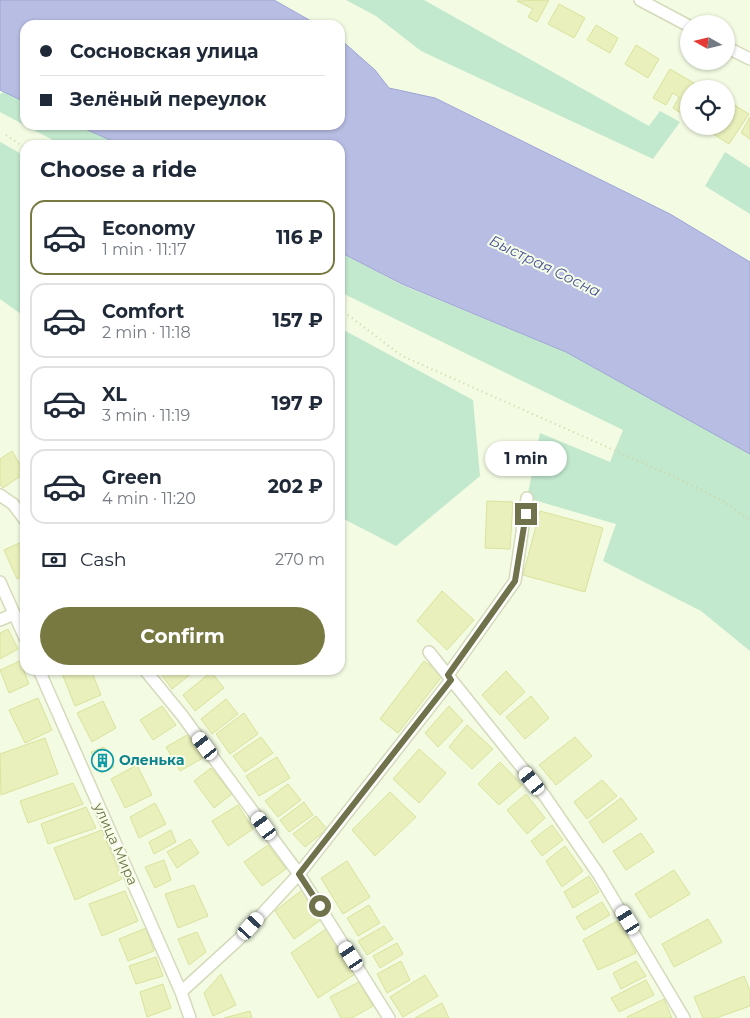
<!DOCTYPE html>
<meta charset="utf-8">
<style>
:root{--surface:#fff;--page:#f6f6f7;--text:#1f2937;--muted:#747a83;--line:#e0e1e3;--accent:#777940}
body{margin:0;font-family:Montserrat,sans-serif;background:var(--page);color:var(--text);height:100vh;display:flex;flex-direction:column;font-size:19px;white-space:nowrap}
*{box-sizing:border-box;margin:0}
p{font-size:16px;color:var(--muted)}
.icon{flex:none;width:28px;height:28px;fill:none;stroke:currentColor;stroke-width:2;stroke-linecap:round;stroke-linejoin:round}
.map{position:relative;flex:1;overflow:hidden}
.drawer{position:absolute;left:20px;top:140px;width:325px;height:535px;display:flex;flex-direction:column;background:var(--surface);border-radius:15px;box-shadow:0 1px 4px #0004}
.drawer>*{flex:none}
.hud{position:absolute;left:20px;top:20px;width:325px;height:110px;border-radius:15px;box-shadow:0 1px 4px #0004;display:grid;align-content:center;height:110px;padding:0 20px;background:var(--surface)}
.needle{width:32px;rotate:278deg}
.controls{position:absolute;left:680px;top:15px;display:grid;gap:10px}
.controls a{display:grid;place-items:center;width:55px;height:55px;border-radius:50%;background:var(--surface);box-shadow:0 1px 4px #0004;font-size:25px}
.end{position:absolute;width:22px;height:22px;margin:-11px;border:6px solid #6f724a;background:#fff;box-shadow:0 0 0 2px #fff}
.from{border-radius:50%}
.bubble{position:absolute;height:35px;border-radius:18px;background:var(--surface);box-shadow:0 1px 4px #0004;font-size:16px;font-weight:700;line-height:35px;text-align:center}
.car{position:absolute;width:15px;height:30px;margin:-15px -8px;border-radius:6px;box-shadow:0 0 4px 1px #0007;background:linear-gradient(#fff 24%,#345 0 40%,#fff 0 76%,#345 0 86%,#fff 0)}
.hud b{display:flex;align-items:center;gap:18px;height:48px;font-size:19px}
.hud b+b{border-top:1px solid var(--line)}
.hud i{width:12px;height:12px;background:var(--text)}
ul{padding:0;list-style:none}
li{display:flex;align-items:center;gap:15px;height:75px;margin:0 10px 8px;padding:0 10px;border:2px solid var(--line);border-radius:15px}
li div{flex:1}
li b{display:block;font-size:19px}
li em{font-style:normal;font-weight:700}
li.current{border-color:var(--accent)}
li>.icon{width:45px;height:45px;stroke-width:1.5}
h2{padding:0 20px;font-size:22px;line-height:60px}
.pay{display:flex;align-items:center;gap:12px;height:55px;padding:0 20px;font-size:19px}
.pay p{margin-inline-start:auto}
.button{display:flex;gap:10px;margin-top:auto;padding:10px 20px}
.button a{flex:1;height:58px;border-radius:30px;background:var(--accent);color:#fff;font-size:20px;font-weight:700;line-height:58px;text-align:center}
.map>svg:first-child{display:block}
</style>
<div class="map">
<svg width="750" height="1018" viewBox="0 0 750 1018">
<rect width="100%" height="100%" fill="#f3fbe3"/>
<!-- green -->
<path fill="#c2e8ce" d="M346,0H424L649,126L660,111L680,122L653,159L421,51L376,16Z
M4,92L25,102V125H77L121,145H62L0,112V94Z
M0,142L25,156V317L0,299Z
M725,152L750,168V214L705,186Z
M340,252L402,285L566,352L750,454V651L701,611L603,561L616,524L527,498L540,433L610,462L623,430L340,292Z
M340,328L473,400L480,476L396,546L340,517Z"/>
<!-- water -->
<path fill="#b8bde4" stroke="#9ea5d5" d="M0,0H274L318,25H25V102L0,90Z
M340,39L375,70L389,88L435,98L670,214L750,262V454L566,352L402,284L340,252V145H121L77,125H340Z"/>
<!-- building -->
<path fill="#e9f0bb" stroke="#dae29c" d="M549,0L537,22L528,17L533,9L517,1Z
M559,4L585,18L574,38L548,24Z
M596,25L618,38L610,53L587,40Z
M636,45L659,59L648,78L625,64Z
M670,69L694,83L685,98L689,100V107L684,115L673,108L679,97L673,93L666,105L653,98Z
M726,100L749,114L729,144L702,127L726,126Z
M750,117V139L741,133Z
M12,451L25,473L3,488L0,485V459Z
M487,501L513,502L510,549L485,548Z
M540,511L603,528L585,592L523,575Z
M24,541L25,575L17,579L4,550Z
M442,591L474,620L447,650L417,621Z
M8,629L18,649L0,659V633Z
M20,661L29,684L9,693L0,670Z
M424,661L443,675L398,733L380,719Z
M91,670L101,695L75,706L61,671Z
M158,670H196L172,689Z
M506,671L525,692L500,715L482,695Z
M211,672L224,688L195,711L183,695Z
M531,696L549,718L525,739L506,717Z
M38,698L52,730L25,743L9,710Z
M226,699L238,714L212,734L201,719Z
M103,701L116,728L92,742L77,713Z
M162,706L176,725L153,740L140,720Z
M449,706L463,721L438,747L425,733Z
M244,713L258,734L230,754L216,734Z
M467,725L493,749L472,769L449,747Z
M187,735L203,758L180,771L166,747Z
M261,737L273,753L245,772L233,756Z
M575,737L592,756L556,785L539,765Z
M45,738L58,774L1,795L0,754Z
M104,747L114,767L101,773L91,752Z
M419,749L446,773L419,803L393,779Z
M277,757L290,778L259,796L246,776Z
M500,762L522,785L499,805L478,784Z
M137,765L152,795L125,808L111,779Z
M211,768L232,794L214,808L194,781Z
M602,780L617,796L587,819L574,802Z
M73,783L83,804L28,823L20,801Z
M288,784L301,800L278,817L265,801Z
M390,792L416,817L375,856L352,830Z
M526,794L545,818L527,834L507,810Z
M621,798L637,819L603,843L589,822Z
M304,802L313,815L289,832L280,820Z
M155,803L166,824L139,838L130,817Z
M238,805L253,829L228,846L212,821Z
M86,807L96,828L48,844L41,824Z
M316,816L327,829L305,847L293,834Z
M552,825L563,840L542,856L531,841Z
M102,830L122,879L75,900L54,848Z
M171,830L176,842L154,854L149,842Z
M641,833L654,852L626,870L613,851Z
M190,839L199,853L177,868L167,852Z
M268,845L286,869L262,886L244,862Z
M565,846L583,871L562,887L546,861Z
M164,860L171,880L155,888L145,867Z
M347,861L370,897L343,914L321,878Z
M674,870L690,894L650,918L635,894Z
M589,876L599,892L573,908L564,892Z
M194,885L208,916L178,928L165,894Z
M302,890L322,919L294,939L275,911Z
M125,891L138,921L102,936L89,904Z
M602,902L610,915L584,930L576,917Z
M369,905L380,923L358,936L347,918Z
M708,919L722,942L674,967L662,944Z
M619,920L636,953L598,970L583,940Z
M384,926L393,939L367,955L358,941Z
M146,928L154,951L128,961L119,939Z
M326,929L355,974L318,998L291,953Z
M197,932L206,952L189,965L178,939Z
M397,943L403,954L380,968L373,956Z
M156,957L163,976L136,984L129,966Z
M401,961L410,980L387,993L377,974Z
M636,961L646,976L621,989L613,973Z
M221,974L236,1005L213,1016L204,993Z
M425,975L438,996L403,1017L390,997Z
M744,976L750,991V1006L716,1018H703L694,997Z
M646,980L654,995L619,1012L611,998Z
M359,982L373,1006L352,1018H341L330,997Z
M163,984L171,1008L147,1017L140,992Z
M664,999L672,1018H628L627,1017Z
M442,1003L449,1018H415Z
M250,1011L252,1018H224Z"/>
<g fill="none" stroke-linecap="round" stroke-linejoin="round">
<defs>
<path id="minor" d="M640,0L689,26
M726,47L750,59
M0,495L13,504L25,520
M0,582L25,638
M0,620L14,614
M429,652L544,795L599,875L684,1018
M39,670L181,992L190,1018
M145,670L181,714L299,874L389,1018
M448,675L515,581L527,498
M181,992L239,939L299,874L451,680"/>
</defs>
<!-- minor casing -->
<use href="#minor" stroke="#d4daba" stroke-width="14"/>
<!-- path -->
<path stroke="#ced49f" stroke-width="2" stroke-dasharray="1 4" stroke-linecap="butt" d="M6,135L25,148
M340,309L402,356L677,478L723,501L750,520"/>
<!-- minor -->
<use href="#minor" stroke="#fff" stroke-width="11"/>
</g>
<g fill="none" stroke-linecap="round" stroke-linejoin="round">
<!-- route -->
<path stroke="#6f724a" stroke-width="6" d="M320,906L299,874L451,680L448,675L515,581L526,514"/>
</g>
<!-- icons -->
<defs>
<symbol id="building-ring" viewBox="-11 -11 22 22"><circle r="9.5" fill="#f7fee8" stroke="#0f9aa8" stroke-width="1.5"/><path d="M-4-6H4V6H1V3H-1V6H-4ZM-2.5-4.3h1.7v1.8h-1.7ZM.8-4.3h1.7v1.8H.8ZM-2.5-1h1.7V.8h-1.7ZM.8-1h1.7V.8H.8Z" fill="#0f9aa8"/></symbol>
</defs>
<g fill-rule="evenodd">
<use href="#building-ring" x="90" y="748" width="25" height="25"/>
</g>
<g text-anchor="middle" stroke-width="4" stroke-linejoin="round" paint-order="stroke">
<!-- culture labels -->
<g font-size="14" font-weight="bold" fill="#0d838f" stroke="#f7fee8" text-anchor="start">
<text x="119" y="765">Оленька</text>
</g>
<!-- street labels -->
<g font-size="14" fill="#6f724a" stroke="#f7fee8">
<text transform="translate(116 844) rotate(66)" y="5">улица Мира</text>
</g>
<!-- water labels -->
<g font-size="15" font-style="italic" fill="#4d559a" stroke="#f7fee8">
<text transform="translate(545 266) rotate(26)" y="5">Быстрая Сосна</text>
</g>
</g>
</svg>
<div class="controls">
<a><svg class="needle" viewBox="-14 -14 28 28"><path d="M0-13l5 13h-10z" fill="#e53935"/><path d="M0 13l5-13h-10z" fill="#747a83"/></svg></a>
<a><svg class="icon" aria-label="locate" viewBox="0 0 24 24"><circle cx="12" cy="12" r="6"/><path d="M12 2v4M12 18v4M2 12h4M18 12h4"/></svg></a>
</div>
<i class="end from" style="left:320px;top:906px"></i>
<i class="end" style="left:526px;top:514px"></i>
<div class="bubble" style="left:485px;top:441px;width:82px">1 min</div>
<i class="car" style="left:205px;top:746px;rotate:323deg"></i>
<i class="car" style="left:532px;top:781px;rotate:321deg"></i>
<i class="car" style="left:264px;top:826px;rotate:324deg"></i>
<i class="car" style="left:628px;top:920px;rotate:328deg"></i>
<i class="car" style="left:251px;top:926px;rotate:42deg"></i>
<i class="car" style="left:351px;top:956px;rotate:327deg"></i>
<div class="hud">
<b><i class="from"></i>Сосновская улица</b>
<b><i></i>Зелёный переулок</b>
</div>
<section class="drawer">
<h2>Choose a ride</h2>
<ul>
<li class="current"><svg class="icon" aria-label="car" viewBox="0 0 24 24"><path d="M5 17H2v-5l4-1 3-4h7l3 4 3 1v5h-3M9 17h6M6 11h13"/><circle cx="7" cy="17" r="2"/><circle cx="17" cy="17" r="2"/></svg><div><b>Economy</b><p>1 min · 11:17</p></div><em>116 ₽</em></li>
<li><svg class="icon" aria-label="car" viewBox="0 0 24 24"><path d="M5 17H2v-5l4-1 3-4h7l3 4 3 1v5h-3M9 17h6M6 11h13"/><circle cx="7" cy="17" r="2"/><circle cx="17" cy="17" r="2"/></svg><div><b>Comfort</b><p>2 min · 11:18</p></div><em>157 ₽</em></li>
<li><svg class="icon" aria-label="car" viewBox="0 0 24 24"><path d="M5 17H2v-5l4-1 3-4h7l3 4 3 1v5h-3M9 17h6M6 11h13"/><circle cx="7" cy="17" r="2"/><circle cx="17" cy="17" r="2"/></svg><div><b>XL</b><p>3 min · 11:19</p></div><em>197 ₽</em></li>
<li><svg class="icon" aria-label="car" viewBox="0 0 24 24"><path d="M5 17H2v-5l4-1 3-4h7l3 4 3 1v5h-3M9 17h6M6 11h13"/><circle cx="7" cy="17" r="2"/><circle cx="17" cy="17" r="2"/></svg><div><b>Green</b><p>4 min · 11:20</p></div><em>202 ₽</em></li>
</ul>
<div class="pay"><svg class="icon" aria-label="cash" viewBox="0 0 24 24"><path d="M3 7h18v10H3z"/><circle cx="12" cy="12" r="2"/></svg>Cash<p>270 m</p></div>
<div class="button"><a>Confirm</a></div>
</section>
</div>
